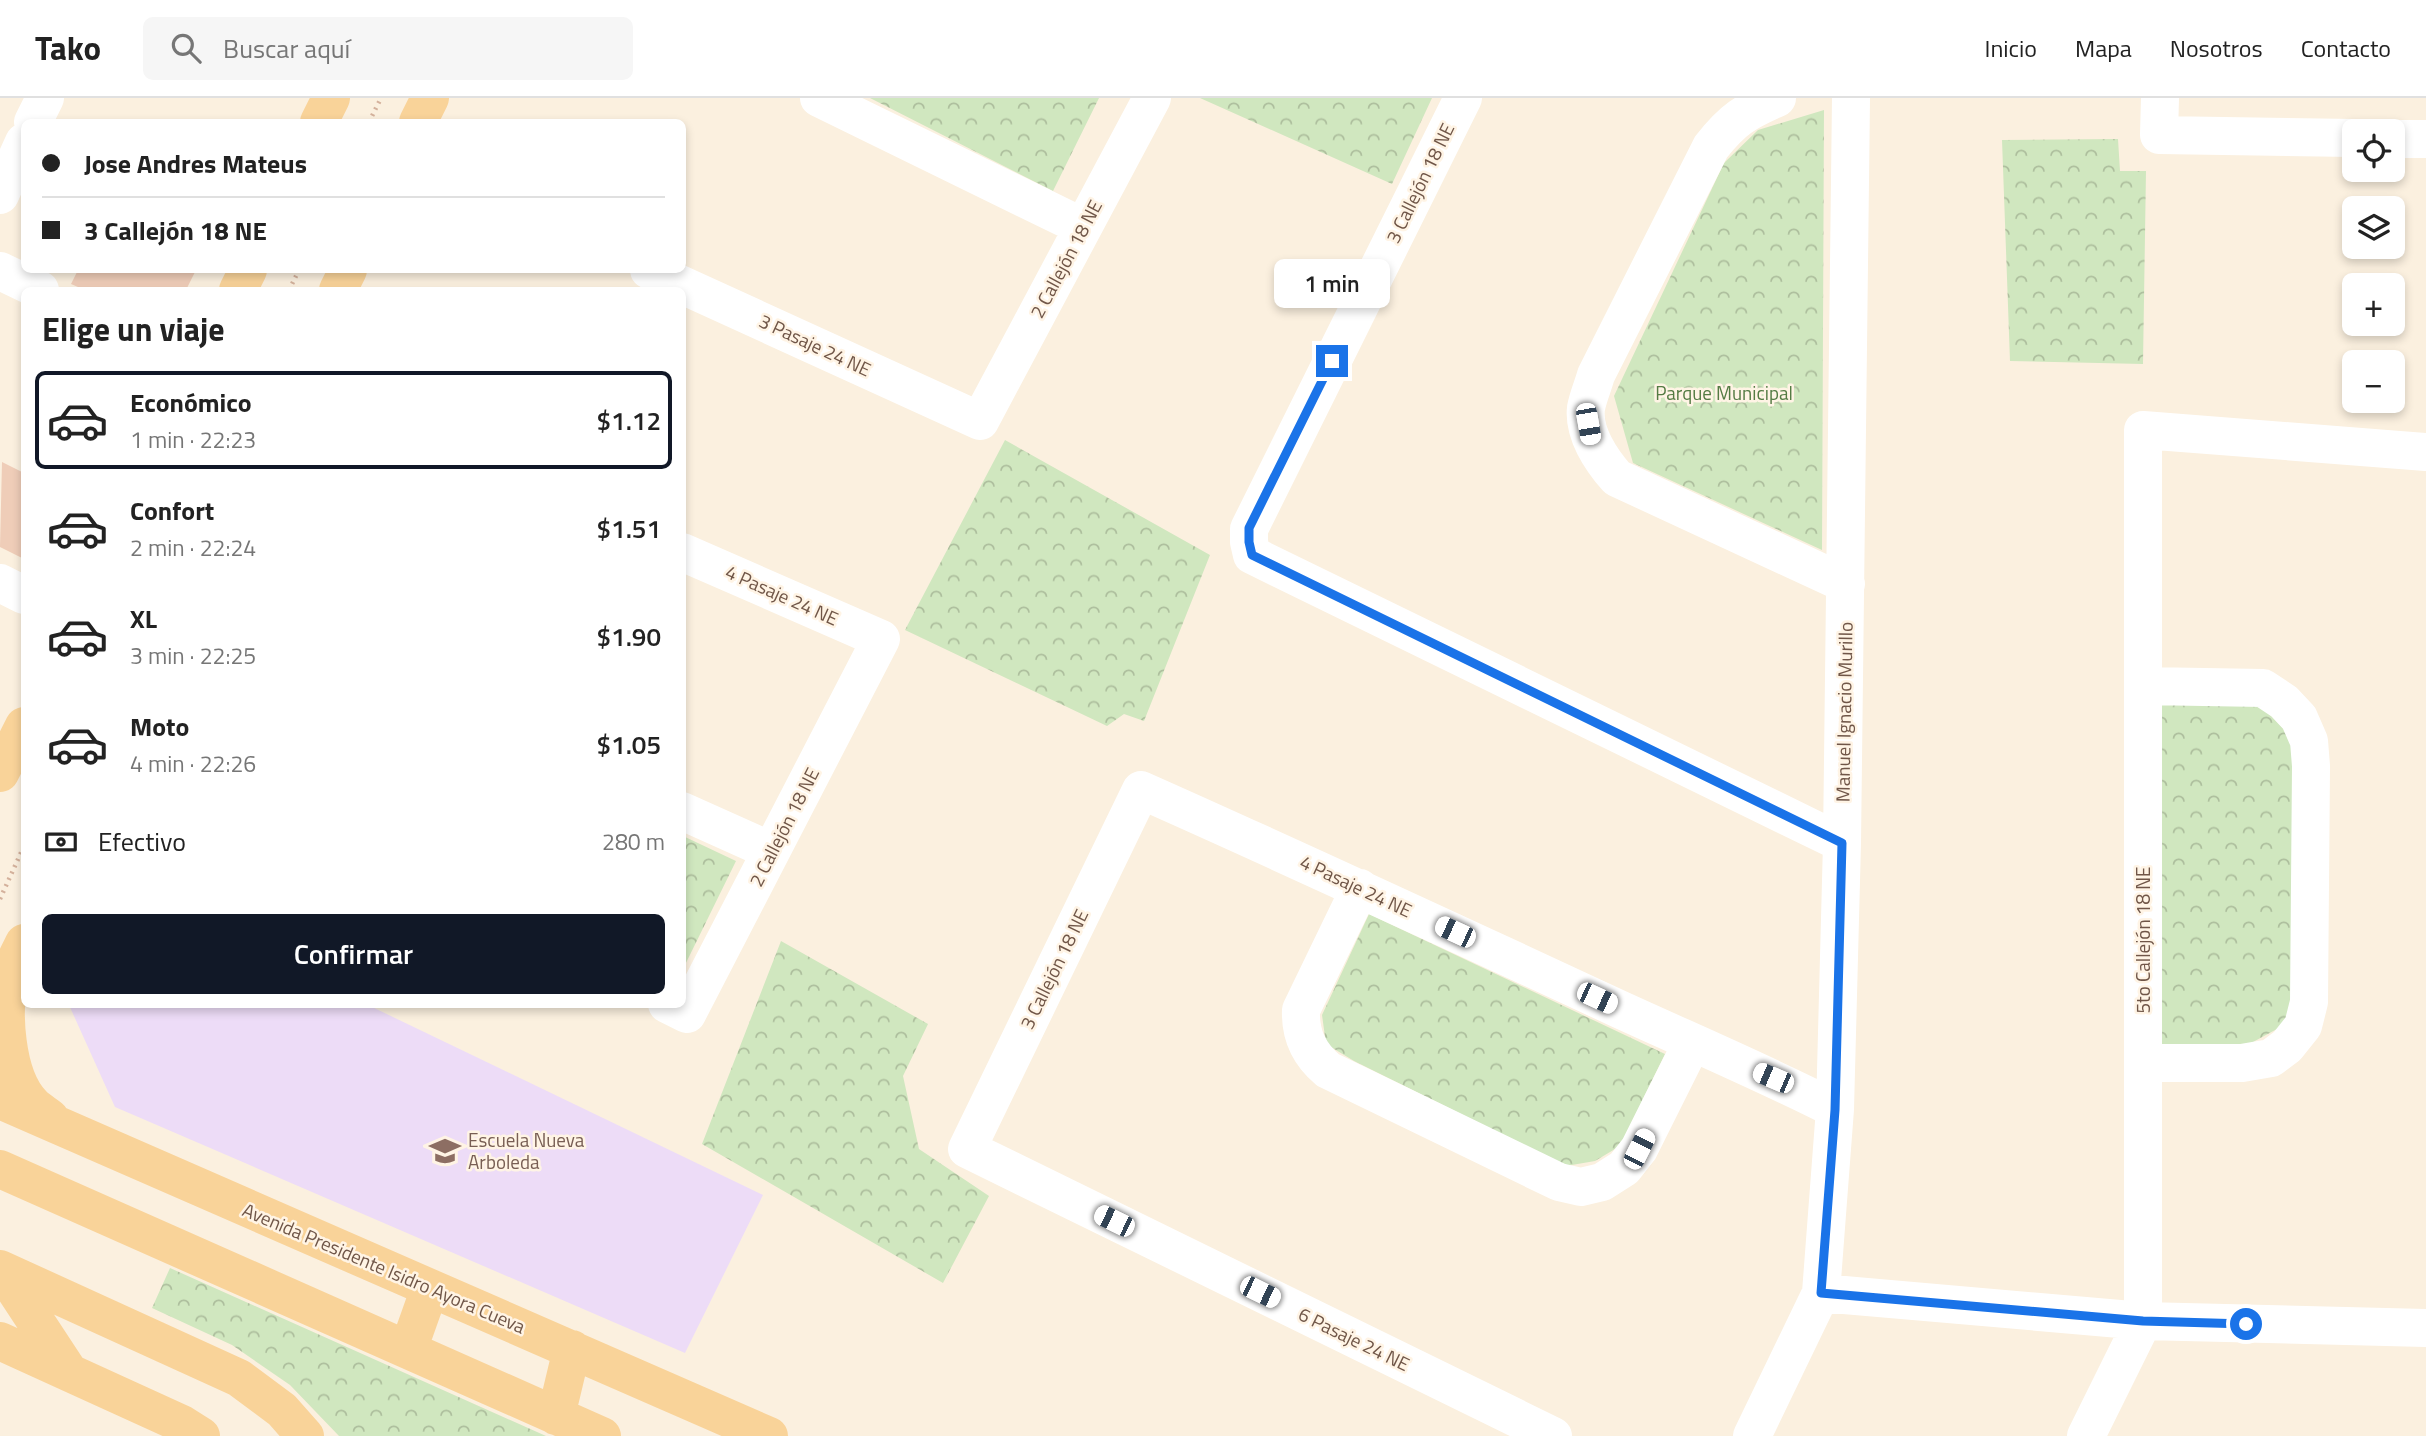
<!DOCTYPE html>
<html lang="es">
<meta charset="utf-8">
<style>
:root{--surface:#fff;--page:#f6f6f6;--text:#222;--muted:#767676;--line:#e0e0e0;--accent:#111827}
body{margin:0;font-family:"Titillium Web",sans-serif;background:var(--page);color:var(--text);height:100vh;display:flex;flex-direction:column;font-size:26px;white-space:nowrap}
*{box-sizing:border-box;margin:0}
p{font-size:23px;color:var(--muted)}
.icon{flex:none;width:38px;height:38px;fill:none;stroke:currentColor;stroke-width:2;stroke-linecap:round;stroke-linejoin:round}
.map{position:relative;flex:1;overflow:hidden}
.panel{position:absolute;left:21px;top:189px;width:665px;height:721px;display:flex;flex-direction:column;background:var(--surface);border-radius:10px;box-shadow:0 4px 10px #0003}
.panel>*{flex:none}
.top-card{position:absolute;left:21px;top:21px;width:665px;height:154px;border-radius:10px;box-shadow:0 4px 10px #0003;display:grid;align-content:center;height:154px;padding:0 21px;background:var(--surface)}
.fabs{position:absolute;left:2342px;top:21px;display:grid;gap:14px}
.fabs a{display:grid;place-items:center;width:63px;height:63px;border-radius:10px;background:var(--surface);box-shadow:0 4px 10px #0003;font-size:35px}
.end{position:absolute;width:32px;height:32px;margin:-16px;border:9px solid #1a73e8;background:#fff;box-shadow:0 0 0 4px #fff}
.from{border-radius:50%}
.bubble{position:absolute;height:49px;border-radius:10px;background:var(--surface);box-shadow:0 4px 10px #0003;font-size:23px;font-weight:600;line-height:49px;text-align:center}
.car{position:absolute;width:21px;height:42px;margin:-21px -10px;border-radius:9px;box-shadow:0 0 5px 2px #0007;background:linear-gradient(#fff 24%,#345 0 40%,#fff 0 76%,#345 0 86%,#fff 0)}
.top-card b{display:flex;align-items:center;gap:24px;height:66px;font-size:26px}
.top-card b+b{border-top:2px solid var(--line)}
.top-card i{width:18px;height:18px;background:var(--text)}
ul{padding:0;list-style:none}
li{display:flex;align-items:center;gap:21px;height:98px;margin:0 14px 10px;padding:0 7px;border:4px solid transparent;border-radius:10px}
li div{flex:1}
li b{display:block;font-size:26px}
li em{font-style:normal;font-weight:600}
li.current{border-color:var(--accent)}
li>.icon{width:63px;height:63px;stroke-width:1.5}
h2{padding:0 21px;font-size:32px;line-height:84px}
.pay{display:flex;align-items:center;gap:18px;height:77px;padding:0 21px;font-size:26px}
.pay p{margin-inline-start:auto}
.primary-button{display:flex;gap:14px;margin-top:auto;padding:14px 21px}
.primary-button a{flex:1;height:80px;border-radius:10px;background:var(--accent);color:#fff;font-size:28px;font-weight:600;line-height:80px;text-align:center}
header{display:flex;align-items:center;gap:42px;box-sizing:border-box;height:98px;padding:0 35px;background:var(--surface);border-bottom:2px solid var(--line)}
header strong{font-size:33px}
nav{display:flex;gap:38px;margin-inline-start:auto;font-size:24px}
.search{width:490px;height:63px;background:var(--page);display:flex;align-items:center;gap:18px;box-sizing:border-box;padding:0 24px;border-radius:10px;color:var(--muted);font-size:26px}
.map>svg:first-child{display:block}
</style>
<header>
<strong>Tako</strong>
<div class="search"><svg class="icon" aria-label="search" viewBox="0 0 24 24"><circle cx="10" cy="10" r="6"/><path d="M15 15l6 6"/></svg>Buscar aquí</div>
<nav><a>Inicio</a><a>Mapa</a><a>Nosotros</a><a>Contacto</a></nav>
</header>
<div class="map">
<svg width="2426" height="1338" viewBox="0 0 2426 1338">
<defs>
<pattern id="park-crowns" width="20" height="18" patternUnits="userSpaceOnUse" patternTransform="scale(1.75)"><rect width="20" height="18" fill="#d0e7bf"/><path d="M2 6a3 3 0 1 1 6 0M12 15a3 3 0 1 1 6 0" fill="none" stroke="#adbe9d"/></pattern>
</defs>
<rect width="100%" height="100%" fill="#fbf0df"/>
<!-- education -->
<path fill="#eddcf7" d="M69,907H368L763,1097L685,1255L115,1009Z"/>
<!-- park -->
<path fill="url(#park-crowns)" d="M870,0H1099L1053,93Z
M1200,0H1432L1392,86Z
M1824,12L1822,452L1633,365L1614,298L1724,65L1758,32Z
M2118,41L2120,73H2146L2143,266L2010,263L2002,42Z
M1005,342L1210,457L1144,623L1124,616L1107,628L905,532Z
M2156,600L2259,605L2301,649L2290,924L2242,950L2159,946Z
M683,738L736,763L683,871Z
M1369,816L1665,956L1620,1048L1595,1063L1566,1068L1354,963L1326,946L1322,917Z
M781,843L928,926L903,978L919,1051L989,1098L943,1185L702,1046Z
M170,1170L546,1338H339L290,1287L232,1247L152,1210Z"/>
<!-- building -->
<path fill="#efcdb8" d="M78,172H196L186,192H85L71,186Z
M2,364L24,375V461L0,449Z"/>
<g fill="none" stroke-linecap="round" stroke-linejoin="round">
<!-- path -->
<path stroke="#d4b19c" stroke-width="4.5" stroke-dasharray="2 5" stroke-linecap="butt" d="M369,24L381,0
M289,192L299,172
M0,801L24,748"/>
<!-- minor -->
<path stroke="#fff" stroke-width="38" d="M819,0L1083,129
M1463,0L1249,431V444L1252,457L1842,745
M1777,0C1745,14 1733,21 1711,49L1596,277C1593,288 1588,299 1586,310C1583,335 1601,362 1617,380L1846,486
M2160,0L2159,37L2354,40
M33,24L45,0
M2392,41H2426
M0,97L24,44
M649,172L980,323L1152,0
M0,173L40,192
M0,485L24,497
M682,713L771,753
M1360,790L1301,912C1300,937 1309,956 1328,972L1559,1084L1581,1089L1602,1084L1624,1070L1639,1051L1692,945
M667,906L687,916L881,541L682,454
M2143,965H2242L2271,960L2287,948L2303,928L2309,904L2311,668L2309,643L2299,620L2284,604L2263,590L2145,588
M1821,1195L2143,1223L2426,1230
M1553,1338L967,1051L1141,692C1301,763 1460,837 1619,911C1691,944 1764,975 1835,1011
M1752,1338L1821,1195L1835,1011L1842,745L1851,0
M2086,1338L2143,1223V332L2426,354"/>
<!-- major -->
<path stroke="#f9d399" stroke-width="38" d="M319,24L331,0
M418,24L430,0
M238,192L248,172
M338,192L348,172
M0,675L24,628
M24,845C20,854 13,865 11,875C1,911 5,979 33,1007C38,1012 45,1016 50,1020
M0,1002L769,1338
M0,1071L602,1338
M0,1171L239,1280L282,1312L305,1338
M2,1172L69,1274
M0,1243L182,1326L201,1338
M408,1252L430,1190
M556,1318L572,1251"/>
</g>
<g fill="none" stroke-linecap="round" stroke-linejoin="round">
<!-- route -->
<path stroke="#1a73e8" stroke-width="9" d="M1332,263L1249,430V444L1252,457L1842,745L1835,1012L1821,1195L2143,1223L2246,1226"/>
</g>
<!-- icons -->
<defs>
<symbol id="school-bare" viewBox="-9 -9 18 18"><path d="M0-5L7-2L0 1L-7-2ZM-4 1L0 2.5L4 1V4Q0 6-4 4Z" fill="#8d6e63" stroke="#fff4e5" stroke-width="2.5" paint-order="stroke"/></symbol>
</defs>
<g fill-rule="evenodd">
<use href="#school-bare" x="423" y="1031" width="44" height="44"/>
</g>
<g text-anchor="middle" stroke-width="5" stroke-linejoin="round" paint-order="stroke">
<!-- street labels -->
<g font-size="19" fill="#705648" stroke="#fff4e5">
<text transform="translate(1420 85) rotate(-64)" y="7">3 Callejón 18 NE</text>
<text transform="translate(1066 161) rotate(-62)" y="7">2 Callejón 18 NE</text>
<text transform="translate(815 247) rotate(25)" y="7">3 Pasaje 24 NE</text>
<text transform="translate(782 497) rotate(24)" y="7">4 Pasaje 24 NE</text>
<text transform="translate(1844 614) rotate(-89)" y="7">Manuel Ignacio Murillo</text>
<text transform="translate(784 729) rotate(-63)" y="7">2 Callejón 18 NE</text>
<text transform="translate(1356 788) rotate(25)" y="7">4 Pasaje 24 NE</text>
<text transform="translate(2143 842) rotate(-90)" y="7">5to Callejón 18 NE</text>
<text transform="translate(1054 871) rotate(-64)" y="7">3 Callejón 18 NE</text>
<text transform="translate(384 1170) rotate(23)" y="7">Avenida Presidente Isidro Ayora Cueva</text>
<text transform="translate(1354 1241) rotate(26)" y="7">6 Pasaje 24 NE</text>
</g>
<!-- park labels -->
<g font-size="19" fill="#547b43" stroke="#fff4e5">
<text x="1724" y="302">Parque Municipal</text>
</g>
<!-- education labels -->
<g font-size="19" fill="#785e54" stroke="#fff4e5" text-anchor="start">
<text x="468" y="1049">Escuela Nueva<tspan x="468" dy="22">Arboleda</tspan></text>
</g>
</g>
</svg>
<div class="fabs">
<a><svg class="icon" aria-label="locate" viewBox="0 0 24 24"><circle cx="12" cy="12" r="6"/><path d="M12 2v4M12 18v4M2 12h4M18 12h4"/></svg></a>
<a><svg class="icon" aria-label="layers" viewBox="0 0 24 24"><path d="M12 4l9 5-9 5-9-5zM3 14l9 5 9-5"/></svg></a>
<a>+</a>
<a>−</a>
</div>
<i class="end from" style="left:2246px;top:1226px"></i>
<i class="end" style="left:1332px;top:263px"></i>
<div class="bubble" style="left:1274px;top:161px;width:116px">1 min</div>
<i class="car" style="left:1588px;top:326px;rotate:170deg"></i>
<i class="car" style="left:1455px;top:834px;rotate:295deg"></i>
<i class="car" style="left:1597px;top:900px;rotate:115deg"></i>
<i class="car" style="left:1773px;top:980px;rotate:293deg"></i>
<i class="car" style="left:1639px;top:1051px;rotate:27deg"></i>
<i class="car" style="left:1114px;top:1123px;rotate:296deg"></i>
<i class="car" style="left:1260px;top:1194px;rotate:116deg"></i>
<div class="top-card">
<b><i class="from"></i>Jose Andres Mateus</b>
<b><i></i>3 Callejón 18 NE</b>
</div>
<section class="panel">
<h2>Elige un viaje</h2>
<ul>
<li class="current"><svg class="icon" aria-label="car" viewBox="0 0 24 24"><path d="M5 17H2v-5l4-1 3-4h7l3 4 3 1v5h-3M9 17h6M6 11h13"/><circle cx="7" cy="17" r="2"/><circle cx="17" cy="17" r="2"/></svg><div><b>Económico</b><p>1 min · 22:23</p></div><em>$1.12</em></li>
<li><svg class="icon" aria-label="car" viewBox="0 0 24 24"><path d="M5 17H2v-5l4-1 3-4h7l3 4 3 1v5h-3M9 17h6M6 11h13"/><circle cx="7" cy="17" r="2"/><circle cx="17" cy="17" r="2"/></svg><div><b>Confort</b><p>2 min · 22:24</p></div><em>$1.51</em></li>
<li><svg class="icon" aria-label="car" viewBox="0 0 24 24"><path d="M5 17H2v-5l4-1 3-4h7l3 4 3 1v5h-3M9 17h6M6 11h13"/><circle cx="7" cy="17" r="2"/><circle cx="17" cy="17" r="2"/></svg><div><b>XL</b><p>3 min · 22:25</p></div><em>$1.90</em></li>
<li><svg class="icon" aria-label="car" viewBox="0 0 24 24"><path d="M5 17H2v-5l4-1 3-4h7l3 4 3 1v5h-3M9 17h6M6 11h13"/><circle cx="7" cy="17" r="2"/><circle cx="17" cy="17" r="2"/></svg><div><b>Moto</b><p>4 min · 22:26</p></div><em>$1.05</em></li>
</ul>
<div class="pay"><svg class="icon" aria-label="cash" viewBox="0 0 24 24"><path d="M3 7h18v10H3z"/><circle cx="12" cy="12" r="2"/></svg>Efectivo<p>280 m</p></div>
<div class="primary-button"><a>Confirmar</a></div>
</section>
</div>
